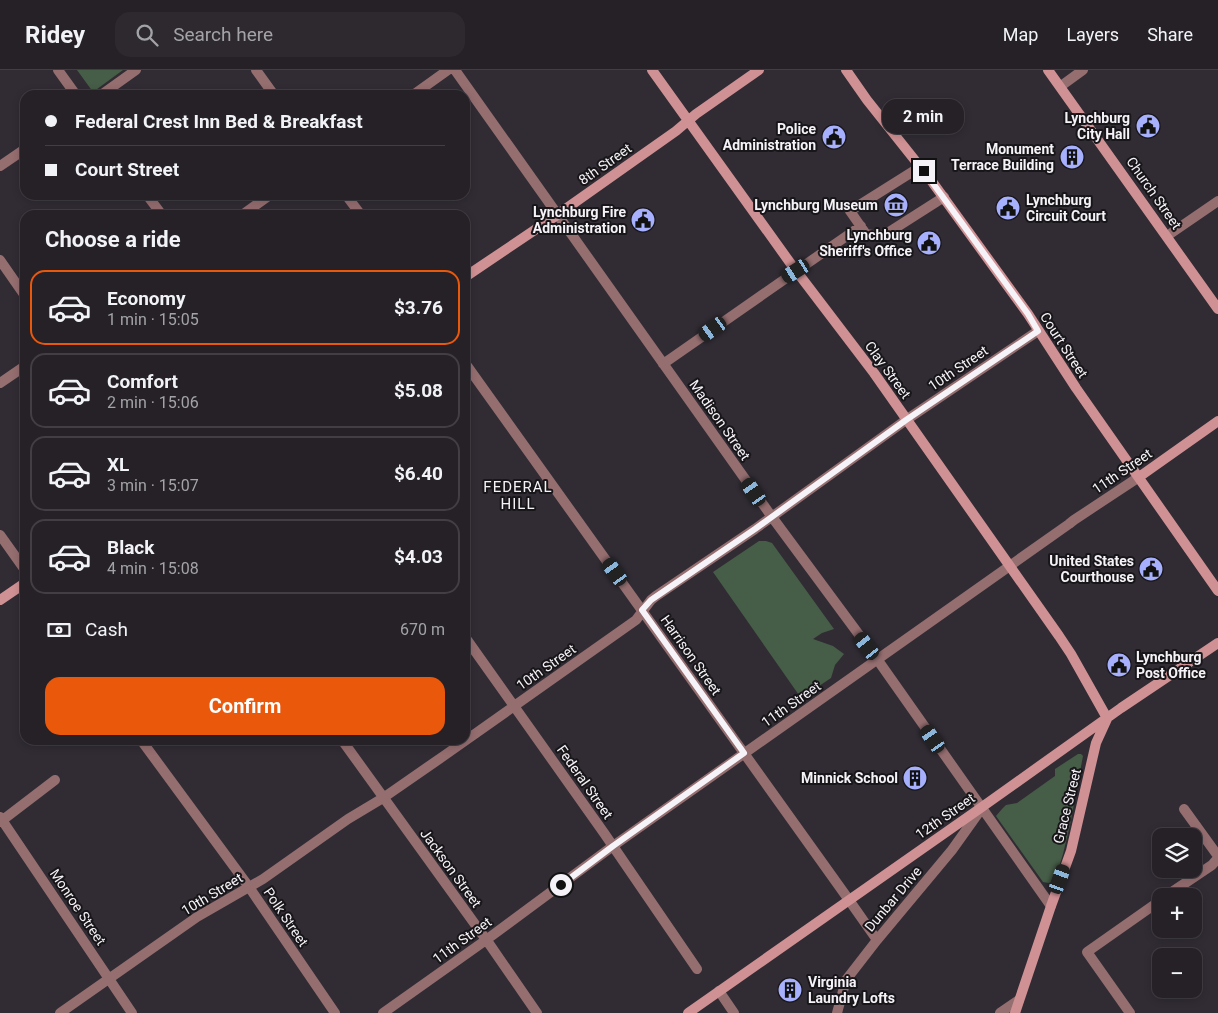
<!DOCTYPE html>
<meta charset="utf-8">
<style>
:root{--surface:#252127;--page:#2d292f;--text:#f1f3f6;--muted:#a3a3a7;--line:#423e44;--accent:#ea580c}
body{margin:0;font-family:Roboto,sans-serif;background:var(--page);color:var(--text);height:100vh;display:flex;flex-direction:column;font-size:19px;white-space:nowrap}
*{box-sizing:border-box;margin:0}
p{font-size:16px;color:var(--muted)}
.icon{flex:none;width:28px;height:28px;fill:none;stroke:currentColor;stroke-width:2;stroke-linecap:round;stroke-linejoin:round}
.map{position:relative;flex:1;overflow:hidden}
.details{position:absolute;left:20px;top:140px;width:450px;height:535px;display:flex;flex-direction:column;background:var(--surface);border-radius:15px;box-shadow:0 2px 8px #0003,0 0 0 1px var(--line)}
.details>*{flex:none}
.top-card{position:absolute;left:20px;top:20px;width:450px;height:110px;border-radius:15px;box-shadow:0 2px 8px #0003,0 0 0 1px var(--line);display:grid;align-content:center;height:110px;padding:0 25px;background:var(--surface)}
.buttons{position:absolute;left:1152px;top:758px;display:grid;gap:10px}
.buttons a{display:grid;place-items:center;width:50px;height:50px;border-radius:10px;background:var(--surface);box-shadow:0 2px 8px #0003,0 0 0 1px var(--line);font-size:25px}
.end{position:absolute;width:22px;height:22px;margin:-11px;border:6px solid #f6f3f8;background:#111;box-shadow:0 0 0 2px #111}
.from{border-radius:50%}
.bubble{position:absolute;height:35px;border-radius:15px;background:var(--surface);box-shadow:0 2px 8px #0003,0 0 0 1px var(--line);font-size:16px;font-weight:700;line-height:35px;text-align:center}
.car{position:absolute;width:15px;height:30px;margin:-15px -8px;border-radius:6px;box-shadow:0 0 4px 1px #0007;background:linear-gradient(#222 24%,#8ab4d8 0 40%,#222 0 76%,#8ab4d8 0 86%,#222 0)}
.top-card b{display:flex;align-items:center;gap:18px;height:48px;font-size:19px}
.top-card b+b{border-top:1px solid var(--line)}
.top-card i{width:12px;height:12px;background:var(--text)}
ul{padding:0;list-style:none}
li{display:flex;align-items:center;gap:15px;height:75px;margin:0 10px 8px;padding:0 15px;border:2px solid var(--line);border-radius:15px}
li div{flex:1}
li b{display:block;font-size:19px}
li em{font-style:normal;font-weight:700}
li.on{border-color:var(--accent)}
li>.icon{width:45px;height:45px;stroke-width:1.5}
h2{padding:0 25px;font-size:22px;line-height:60px}
.pay{display:flex;align-items:center;gap:12px;height:55px;padding:0 25px;font-size:19px}
.pay p{margin-inline-start:auto}
.primary-button{display:flex;gap:10px;margin-top:auto;padding:10px 25px}
.primary-button a{flex:1;height:58px;border-radius:15px;background:var(--accent);color:#fff;font-size:20px;font-weight:700;line-height:58px;text-align:center}
header{display:flex;align-items:center;gap:30px;box-sizing:border-box;height:70px;padding:0 25px;background:var(--surface);border-bottom:1px solid var(--line)}
header strong{font-size:24px}
nav{display:flex;gap:28px;margin-inline-start:auto;font-size:18px}
.search{width:350px;height:45px;background:var(--page);display:flex;align-items:center;gap:12px;box-sizing:border-box;padding:0 18px;border-radius:15px;color:var(--muted);font-size:19px}
.map>svg:first-child{display:block}
</style>
<header>
<strong>Ridey</strong>
<div class="search"><svg class="icon" aria-label="search" viewBox="0 0 24 24"><circle cx="10" cy="10" r="6"/><path d="M15 15l6 6"/></svg>Search here</div>
<nav><a>Map</a><a>Layers</a><a>Share</a></nav>
</header>
<div class="map">
<svg width="1218" height="943" viewBox="0 0 1218 943">
<rect width="100%" height="100%" fill="#312c34"/>
<!-- green -->
<path fill="#465d47" d="M77,0H123L93,22Z
M759,471H766L772,473L834,559L822,563L813,569L833,576L844,584L835,595L831,608L801,628L713,502Z
M1078,684H1081L1083,686L1070,755L1063,784L1055,810L1049,813L1043,812L996,746L1002,739L1006,735L1017,733L1055,706V699Z"/>
<g fill="none" stroke-linecap="round" stroke-linejoin="round">
<!-- street -->
<path stroke="#956e70" stroke-width="10" d="M58,0L76,25
M256,0L274,25
M455,0L772,447L877,589L1051,836
M1061,16L1083,0
M101,25L136,0
M413,25L448,0
M0,96L25,79
M920,97L850,141L866,164L879,166L886,164L944,127
M147,125L162,145
M346,125L361,145
M242,145L270,125
M1167,166L1218,131
M0,190L25,226
M465,293L849,830L877,870
M663,294L861,156
M0,313L25,296
M0,465L25,500
M465,567L604,763L697,899
M141,670L249,817L335,943
M342,670L490,875L537,943
M1184,739L1218,786
M0,747L132,943
M0,752L55,710
M1166,826L1212,795L1218,788
M719,921L734,943
M60,943L197,847L263,809L348,749L383,728L445,685L636,550L651,530L656,526L755,459L906,350L1038,261
M383,943L486,870L613,776L1069,454L1074,450L1139,407
M837,943L846,910L877,870L952,780L982,738
M1000,943L1019,930
M1130,943L1087,882L1161,830"/>
<!-- secondary -->
<path stroke="#d09194" stroke-width="10" d="M652,0L791,194L874,303L1059,566L1071,584L1107,648
M846,0L867,30L933,113L1004,211L1028,244L1076,318L1218,521
M1048,0L1218,239
M465,207L557,145L676,61L696,44L759,0
M1139,407L1218,351
M0,530L25,513
M688,943L982,737L1121,638L1218,573
M1015,943L1051,836L1071,781L1096,673L1107,649"/>
</g>
<g fill="none" stroke-linecap="round" stroke-linejoin="round">
<!-- route -->
<path stroke="#f6f3f8" stroke-width="6" d="M561,815L613,776L744,683L642,540L651,530L755,459L906,350L1038,261L1028,244L924,101"/>
</g>
<!-- icons -->
<defs>
<symbol id="civic-disc" viewBox="-11 -11 22 22"><circle r="9.5" fill="#a7b0fc" stroke="#181619"/><path d="M-.6-6.5H3V-4.5H.6V-3L4-1V1h2V6H-6V1h2V-1L-.6-3ZM-1.2 2.5V6h2.4V2.5Z" fill="#111"/></symbol>
<symbol id="building-disc" viewBox="-11 -11 22 22"><circle r="9.5" fill="#a7b0fc" stroke="#181619"/><path d="M-4-6H4V6H1V3H-1V6H-4ZM-2.5-4.3h1.7v1.8h-1.7ZM.8-4.3h1.7v1.8H.8ZM-2.5-1h1.7V.8h-1.7ZM.8-1h1.7V.8H.8Z" fill="#111"/></symbol>
<symbol id="museum-disc" viewBox="-11 -11 22 22"><circle r="9.5" fill="#a7b0fc" stroke="#181619"/><path d="M0-6L6-3V-2H-6V-3ZM-5-1h2V3h-2ZM-1-1h2V3h-2ZM3-1h2V3H3ZM-6 4H6V6H-6Z" fill="#111"/></symbol>
</defs>
<g fill-rule="evenodd">
<use href="#civic-disc" x="1134" y="42" width="28" height="28"/>
<use href="#civic-disc" x="820" y="53" width="28" height="28"/>
<use href="#building-disc" x="1058" y="73" width="28" height="28"/>
<use href="#museum-disc" x="882" y="121" width="28" height="28"/>
<use href="#civic-disc" x="994" y="124" width="28" height="28"/>
<use href="#civic-disc" x="629" y="136" width="28" height="28"/>
<use href="#civic-disc" x="915" y="159" width="28" height="28"/>
<use href="#civic-disc" x="1137" y="485" width="28" height="28"/>
<use href="#civic-disc" x="1105" y="581" width="28" height="28"/>
<use href="#building-disc" x="901" y="694" width="28" height="28"/>
<use href="#building-disc" x="776" y="906" width="28" height="28"/>
</g>
<g text-anchor="middle" stroke-width="4" stroke-linejoin="round" paint-order="stroke">
<!-- poi labels -->
<g font-size="14" font-weight="bold" fill="#f6f3f8" stroke="#181619" text-anchor="end">
<text x="1130" y="53">Lynchburg<tspan x="1130" dy="16">City Hall</tspan></text>
<text x="816" y="64">Police<tspan x="816" dy="16">Administration</tspan></text>
<text x="1054" y="84">Monument<tspan x="1054" dy="16">Terrace Building</tspan></text>
<text x="1026" y="135" text-anchor="start">Lynchburg<tspan x="1026" dy="16">Circuit Court</tspan></text>
<text x="878" y="140">Lynchburg Museum</text>
<text x="626" y="147">Lynchburg Fire<tspan x="626" dy="16">Administration</tspan></text>
<text x="912" y="170">Lynchburg<tspan x="912" dy="16">Sheriff's Office</tspan></text>
<text x="1134" y="496">United States<tspan x="1134" dy="16">Courthouse</tspan></text>
<text x="1136" y="592" text-anchor="start">Lynchburg<tspan x="1136" dy="16">Post Office</tspan></text>
<text x="898" y="713">Minnick School</text>
<text x="808" y="917" text-anchor="start">Virginia<tspan x="808" dy="16">Laundry Lofts</tspan></text>
</g>
<!-- street labels -->
<g font-size="14" fill="#f6f3f8" stroke="#181619">
<text transform="translate(605 94) rotate(-35)" y="5">8th Street</text>
<text transform="translate(1154 123) rotate(55)" y="5">Church Street</text>
<text transform="translate(1064 275) rotate(57)" y="5">Court Street</text>
<text transform="translate(958 298) rotate(-34)" y="5">10th Street</text>
<text transform="translate(888 300) rotate(54)" y="5">Clay Street</text>
<text transform="translate(720 350) rotate(55)" y="5">Madison Street</text>
<text transform="translate(1122 401) rotate(-34)" y="5">11th Street</text>
<text transform="translate(691 585) rotate(55)" y="5">Harrison Street</text>
<text transform="translate(546 597) rotate(-35)" y="5">10th Street</text>
<text transform="translate(791 634) rotate(-35)" y="5">11th Street</text>
<text transform="translate(585 712) rotate(55)" y="5">Federal Street</text>
<text transform="translate(1067 736) rotate(-76)" y="5">Grace Street</text>
<text transform="translate(945 746) rotate(-35)" y="5">12th Street</text>
<text transform="translate(451 798) rotate(54)" y="5">Jackson Street</text>
<text transform="translate(212 824) rotate(-31)" y="5">10th Street</text>
<text transform="translate(893 829) rotate(-50)" y="5">Dunbar Drive</text>
<text transform="translate(78 837) rotate(56)" y="5">Monroe Street</text>
<text transform="translate(286 847) rotate(56)" y="5">Polk Street</text>
<text transform="translate(462 870) rotate(-36)" y="5">11th Street</text>
</g>
<!-- neighbourhood labels -->
<g font-size="15" letter-spacing="1" fill="#f6f3f8" stroke="#181619">
<text x="518" y="422">FEDERAL<tspan x="518" dy="17">HILL</tspan></text>
</g>
</g>
</svg>
<div class="buttons">
<a><svg class="icon" aria-label="layers" viewBox="0 0 24 24"><path d="M12 4l9 5-9 5-9-5zM3 14l9 5 9-5"/></svg></a>
<a>+</a>
<a>−</a>
</div>
<i class="end from" style="left:561px;top:815px"></i>
<i class="end" style="left:924px;top:101px"></i>
<div class="bubble" style="left:882px;top:29px;width:82px">2 min</div>
<i class="car" style="left:796px;top:201px;rotate:238deg"></i>
<i class="car" style="left:713px;top:259px;rotate:235deg"></i>
<i class="car" style="left:754px;top:422px;rotate:325deg"></i>
<i class="car" style="left:615px;top:502px;rotate:324deg"></i>
<i class="car" style="left:867px;top:576px;rotate:323deg"></i>
<i class="car" style="left:933px;top:669px;rotate:325deg"></i>
<i class="car" style="left:1060px;top:809px;rotate:20deg"></i>
<div class="top-card">
<b><i class="from"></i>Federal Crest Inn Bed &amp; Breakfast</b>
<b><i></i>Court Street</b>
</div>
<section class="details">
<h2>Choose a ride</h2>
<ul>
<li class="on"><svg class="icon" aria-label="car" viewBox="0 0 24 24"><path d="M5 17H2v-5l4-1 3-4h7l3 4 3 1v5h-3M9 17h6M6 11h13"/><circle cx="7" cy="17" r="2"/><circle cx="17" cy="17" r="2"/></svg><div><b>Economy</b><p>1 min · 15:05</p></div><em>$3.76</em></li>
<li><svg class="icon" aria-label="car" viewBox="0 0 24 24"><path d="M5 17H2v-5l4-1 3-4h7l3 4 3 1v5h-3M9 17h6M6 11h13"/><circle cx="7" cy="17" r="2"/><circle cx="17" cy="17" r="2"/></svg><div><b>Comfort</b><p>2 min · 15:06</p></div><em>$5.08</em></li>
<li><svg class="icon" aria-label="car" viewBox="0 0 24 24"><path d="M5 17H2v-5l4-1 3-4h7l3 4 3 1v5h-3M9 17h6M6 11h13"/><circle cx="7" cy="17" r="2"/><circle cx="17" cy="17" r="2"/></svg><div><b>XL</b><p>3 min · 15:07</p></div><em>$6.40</em></li>
<li><svg class="icon" aria-label="car" viewBox="0 0 24 24"><path d="M5 17H2v-5l4-1 3-4h7l3 4 3 1v5h-3M9 17h6M6 11h13"/><circle cx="7" cy="17" r="2"/><circle cx="17" cy="17" r="2"/></svg><div><b>Black</b><p>4 min · 15:08</p></div><em>$4.03</em></li>
</ul>
<div class="pay"><svg class="icon" aria-label="cash" viewBox="0 0 24 24"><path d="M3 7h18v10H3z"/><circle cx="12" cy="12" r="2"/></svg>Cash<p>670 m</p></div>
<div class="primary-button"><a>Confirm</a></div>
</section>
</div>
